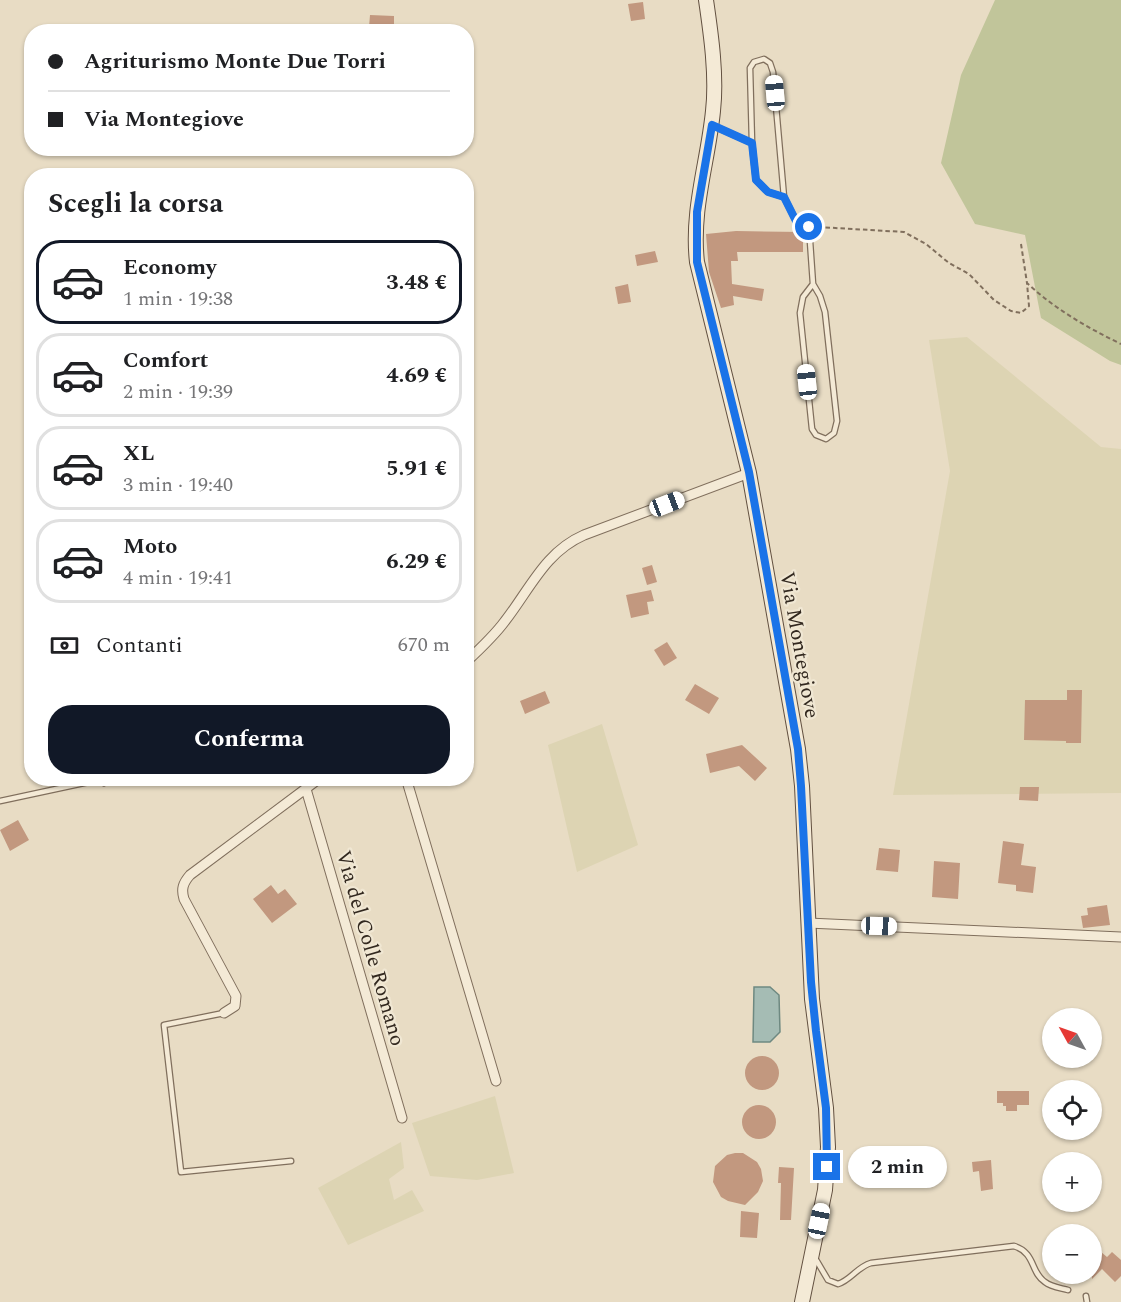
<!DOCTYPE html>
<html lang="it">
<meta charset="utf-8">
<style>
:root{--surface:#fff;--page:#f6f6f6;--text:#202124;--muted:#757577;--line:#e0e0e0;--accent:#111827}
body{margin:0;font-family:Spectral,serif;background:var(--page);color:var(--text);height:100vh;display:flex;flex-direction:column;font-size:22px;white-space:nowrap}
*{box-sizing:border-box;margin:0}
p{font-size:20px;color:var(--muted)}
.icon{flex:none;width:33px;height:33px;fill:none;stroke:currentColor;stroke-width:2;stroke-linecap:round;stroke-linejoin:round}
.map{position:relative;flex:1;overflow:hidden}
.panel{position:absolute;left:24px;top:168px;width:450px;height:618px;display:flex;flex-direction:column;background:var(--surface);border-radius:24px;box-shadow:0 2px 4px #0004}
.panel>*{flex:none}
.banner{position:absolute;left:24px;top:24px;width:450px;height:132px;border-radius:24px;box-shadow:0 2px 4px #0004;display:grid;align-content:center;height:132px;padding:0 24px;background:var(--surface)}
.needle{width:39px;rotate:310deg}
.tools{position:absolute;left:1042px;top:1008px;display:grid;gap:12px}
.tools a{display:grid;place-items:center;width:60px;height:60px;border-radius:50%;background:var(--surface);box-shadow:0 2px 4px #0004;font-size:30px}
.end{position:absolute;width:27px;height:27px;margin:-14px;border:8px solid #1a73e8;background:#fff;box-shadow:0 0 0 3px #fff}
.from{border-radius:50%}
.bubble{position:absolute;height:42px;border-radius:21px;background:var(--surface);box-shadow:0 2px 4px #0004;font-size:20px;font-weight:700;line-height:42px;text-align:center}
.car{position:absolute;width:18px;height:36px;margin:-18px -9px;border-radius:8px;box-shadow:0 0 4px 2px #0007;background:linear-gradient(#fff 24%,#345 0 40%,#fff 0 76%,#345 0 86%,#fff 0)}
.banner b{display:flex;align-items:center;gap:21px;height:57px;font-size:22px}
.banner b+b{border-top:2px solid var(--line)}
.banner i{width:15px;height:15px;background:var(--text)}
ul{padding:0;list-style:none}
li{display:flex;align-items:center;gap:18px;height:84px;margin:0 12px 9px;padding:0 12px;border:3px solid var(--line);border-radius:24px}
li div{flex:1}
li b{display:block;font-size:22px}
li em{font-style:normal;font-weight:700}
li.current{border-color:var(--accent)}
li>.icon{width:54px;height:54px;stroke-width:1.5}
h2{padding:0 24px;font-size:27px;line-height:72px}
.pay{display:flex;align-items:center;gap:15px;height:66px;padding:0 24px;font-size:22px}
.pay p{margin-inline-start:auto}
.cta{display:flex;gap:12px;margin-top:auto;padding:12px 24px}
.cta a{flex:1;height:69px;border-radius:24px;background:var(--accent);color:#fff;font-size:24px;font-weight:700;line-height:69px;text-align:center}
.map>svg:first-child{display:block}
</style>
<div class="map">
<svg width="1121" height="1302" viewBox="0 0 1121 1302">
<rect width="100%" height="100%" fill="#e8dcc4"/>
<!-- farmland -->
<path fill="#ddd4b3" d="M967,337L1101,447L1121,449V793L893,795L950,471L929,340Z
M602,724L638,845L577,872L548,745Z
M495,1096L514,1173L477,1180L430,1176L412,1123Z
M401,1142L404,1168L389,1179L394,1200L412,1190L424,1211L348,1245L318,1188Z"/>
<!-- green -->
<path fill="#c1c59a" d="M995,0H1121V365L1110,361L1041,318L1025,235L975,224L941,163L961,75Z"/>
<!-- water -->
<path fill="#a5bcb4" stroke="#6e8981" stroke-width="1.5" d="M754,987H770L779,995L780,1032L770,1042H753Z"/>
<!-- building -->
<path fill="#c2987f" d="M643,2L645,19L631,21L628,4Z
M370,15L394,16V28L369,27Z
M736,231L803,232V252H737L738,261H731L732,284L764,289L762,301L733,296L734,305L721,308L709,272L706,234Z
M655,251L658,262L637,266L635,255Z
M628,284L631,302L618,304L615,287Z
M652,565L657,582L647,585L642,568Z
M651,590L654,601L647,602L649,614L631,618L626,595Z
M667,642L677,658L664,666L654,650Z
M695,684L719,698L709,714L685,700Z
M1067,690H1082L1081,743H1066V741L1024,740L1025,700H1067Z
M545,691L550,703L525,714L520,701Z
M742,745L767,768L755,781L739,766L710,773L706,754Z
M1020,787H1039L1038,801L1019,800Z
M18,820L29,840L10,851L0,830Z
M1003,841L1024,844L1021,865L1036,867L1033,893L1016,891V885L998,883Z
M879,848L900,850L898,872L876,870Z
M934,861L960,863L958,899L932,897Z
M271,885L278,894L285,889L297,904L272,923L253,899Z
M1107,905L1110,925L1083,928L1081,916L1088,915L1087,908Z
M745 1073a17 17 0 1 1 34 0a17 17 0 1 1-34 0Z
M997,1091H1029V1105H1017V1111H1006V1106H1003V1103H997Z
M742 1122a17 17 0 1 1 34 0a17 17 0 1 1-34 0Z
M735,1153H743L757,1162L761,1169L763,1181L758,1192L745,1205L728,1201L721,1197L713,1182L715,1166L727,1155Z
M991,1160L993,1189L981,1191L979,1171L973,1172L972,1162Z
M779,1167L794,1168L791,1220H780L781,1183H778Z
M741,1211L759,1213L757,1238L740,1237Z
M1092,1249L1101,1252L1107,1257L1112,1252L1121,1260V1276L1115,1282L1102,1269L1092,1279Z"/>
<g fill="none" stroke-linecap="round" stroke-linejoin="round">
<defs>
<path id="lane" d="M714,126L752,143L756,180L768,192L784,197L773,72L770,63L764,59L754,62L750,68L752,143
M784,197L796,221L809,227L813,284L820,296L825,312L837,421L834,433L826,439L816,435L812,429L800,313L803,297L813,284
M0,801L98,780L104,783
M224,1013L164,1025L181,1172L291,1161
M815,1258L828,1280L838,1284C851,1280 857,1267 871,1263L1014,1246C1036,1253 1030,1272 1045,1282C1051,1287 1061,1288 1068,1290
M1086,1296L1087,1302"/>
<path id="street" d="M466,662C480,649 494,636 505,621C530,589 545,552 584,535L749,473
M406,778L496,1081
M306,789L402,1118
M808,923L1121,937
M224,1013L235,1006L236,996L184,899C181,889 183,883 190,875L320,778"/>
<path id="secondary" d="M706,0C711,34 717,76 713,111C708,162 691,210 697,262L749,473L798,749L802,786L812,999L826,1108L828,1147L825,1190L802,1302"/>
</defs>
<!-- lane casing -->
<use href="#lane" stroke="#806f5d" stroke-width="7"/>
<!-- street casing -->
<use href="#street" stroke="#806f5d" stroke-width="11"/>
<!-- secondary casing -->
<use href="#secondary" stroke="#625040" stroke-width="16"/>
<!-- path -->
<path stroke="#806f5d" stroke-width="2" stroke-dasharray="4.5 3" stroke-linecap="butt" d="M818,227L904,232L926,244L949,263L969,274L994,300L1011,311L1021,313L1029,306L1027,283C1055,309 1086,327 1121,344
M1021,244L1027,283"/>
<!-- lane -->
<use href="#lane" stroke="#f4ead6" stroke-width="4.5"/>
<!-- street -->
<use href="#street" stroke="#f4ead6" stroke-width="9"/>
<!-- secondary -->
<use href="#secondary" stroke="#f4ead6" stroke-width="14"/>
</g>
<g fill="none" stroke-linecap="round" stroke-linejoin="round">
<!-- route -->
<path stroke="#1a73e8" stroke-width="8" d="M809,227L796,221L784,197L768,192L756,180L752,143L712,125L697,212V262L749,472L798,749L801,786L811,982L816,1031L826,1108L827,1167"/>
</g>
<g text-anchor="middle" stroke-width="4.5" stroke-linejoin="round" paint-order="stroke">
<!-- street labels -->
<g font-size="21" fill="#32281f" stroke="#f0e7d3">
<text transform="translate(800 645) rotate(80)" y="7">Via Montegiove</text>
<text transform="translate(371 948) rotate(74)" y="7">Via del Colle Romano</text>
</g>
</g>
</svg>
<div class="tools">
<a><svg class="needle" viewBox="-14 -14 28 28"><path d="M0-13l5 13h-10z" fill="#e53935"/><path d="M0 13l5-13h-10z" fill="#757577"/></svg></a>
<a><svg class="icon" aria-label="locate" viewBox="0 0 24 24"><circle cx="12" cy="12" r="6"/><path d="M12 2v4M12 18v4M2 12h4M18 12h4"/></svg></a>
<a>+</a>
<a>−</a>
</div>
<i class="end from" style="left:809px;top:227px"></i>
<i class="end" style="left:827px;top:1167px"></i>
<div class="bubble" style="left:848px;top:1146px;width:99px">2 min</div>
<i class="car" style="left:775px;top:93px;rotate:355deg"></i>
<i class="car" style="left:807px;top:382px;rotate:354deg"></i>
<i class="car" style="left:667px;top:504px;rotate:69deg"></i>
<i class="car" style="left:879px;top:926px;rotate:92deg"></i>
<i class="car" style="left:819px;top:1221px;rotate:12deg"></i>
<div class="banner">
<b><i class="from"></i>Agriturismo Monte Due Torri</b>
<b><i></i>Via Montegiove</b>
</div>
<section class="panel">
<h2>Scegli la corsa</h2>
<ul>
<li class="current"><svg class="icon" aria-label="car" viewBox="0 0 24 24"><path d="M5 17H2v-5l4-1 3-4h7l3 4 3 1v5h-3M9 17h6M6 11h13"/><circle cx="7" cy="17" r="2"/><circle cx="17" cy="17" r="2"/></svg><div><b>Economy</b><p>1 min · 19:38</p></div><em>3.48 €</em></li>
<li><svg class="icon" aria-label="car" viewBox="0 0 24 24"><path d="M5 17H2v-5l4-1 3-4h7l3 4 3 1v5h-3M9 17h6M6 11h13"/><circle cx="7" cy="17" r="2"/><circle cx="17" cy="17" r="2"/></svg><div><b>Comfort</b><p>2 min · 19:39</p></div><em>4.69 €</em></li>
<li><svg class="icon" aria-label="car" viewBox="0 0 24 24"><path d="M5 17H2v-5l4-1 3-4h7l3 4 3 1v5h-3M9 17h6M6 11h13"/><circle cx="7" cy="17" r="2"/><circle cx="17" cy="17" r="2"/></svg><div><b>XL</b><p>3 min · 19:40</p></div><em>5.91 €</em></li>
<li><svg class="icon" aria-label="car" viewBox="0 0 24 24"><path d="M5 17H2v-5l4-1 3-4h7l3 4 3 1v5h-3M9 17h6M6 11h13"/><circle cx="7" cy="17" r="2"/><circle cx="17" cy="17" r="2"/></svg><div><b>Moto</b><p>4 min · 19:41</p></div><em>6.29 €</em></li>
</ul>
<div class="pay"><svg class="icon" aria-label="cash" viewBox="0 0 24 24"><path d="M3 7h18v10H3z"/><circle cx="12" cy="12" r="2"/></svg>Contanti<p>670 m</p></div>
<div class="cta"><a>Conferma</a></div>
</section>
</div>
